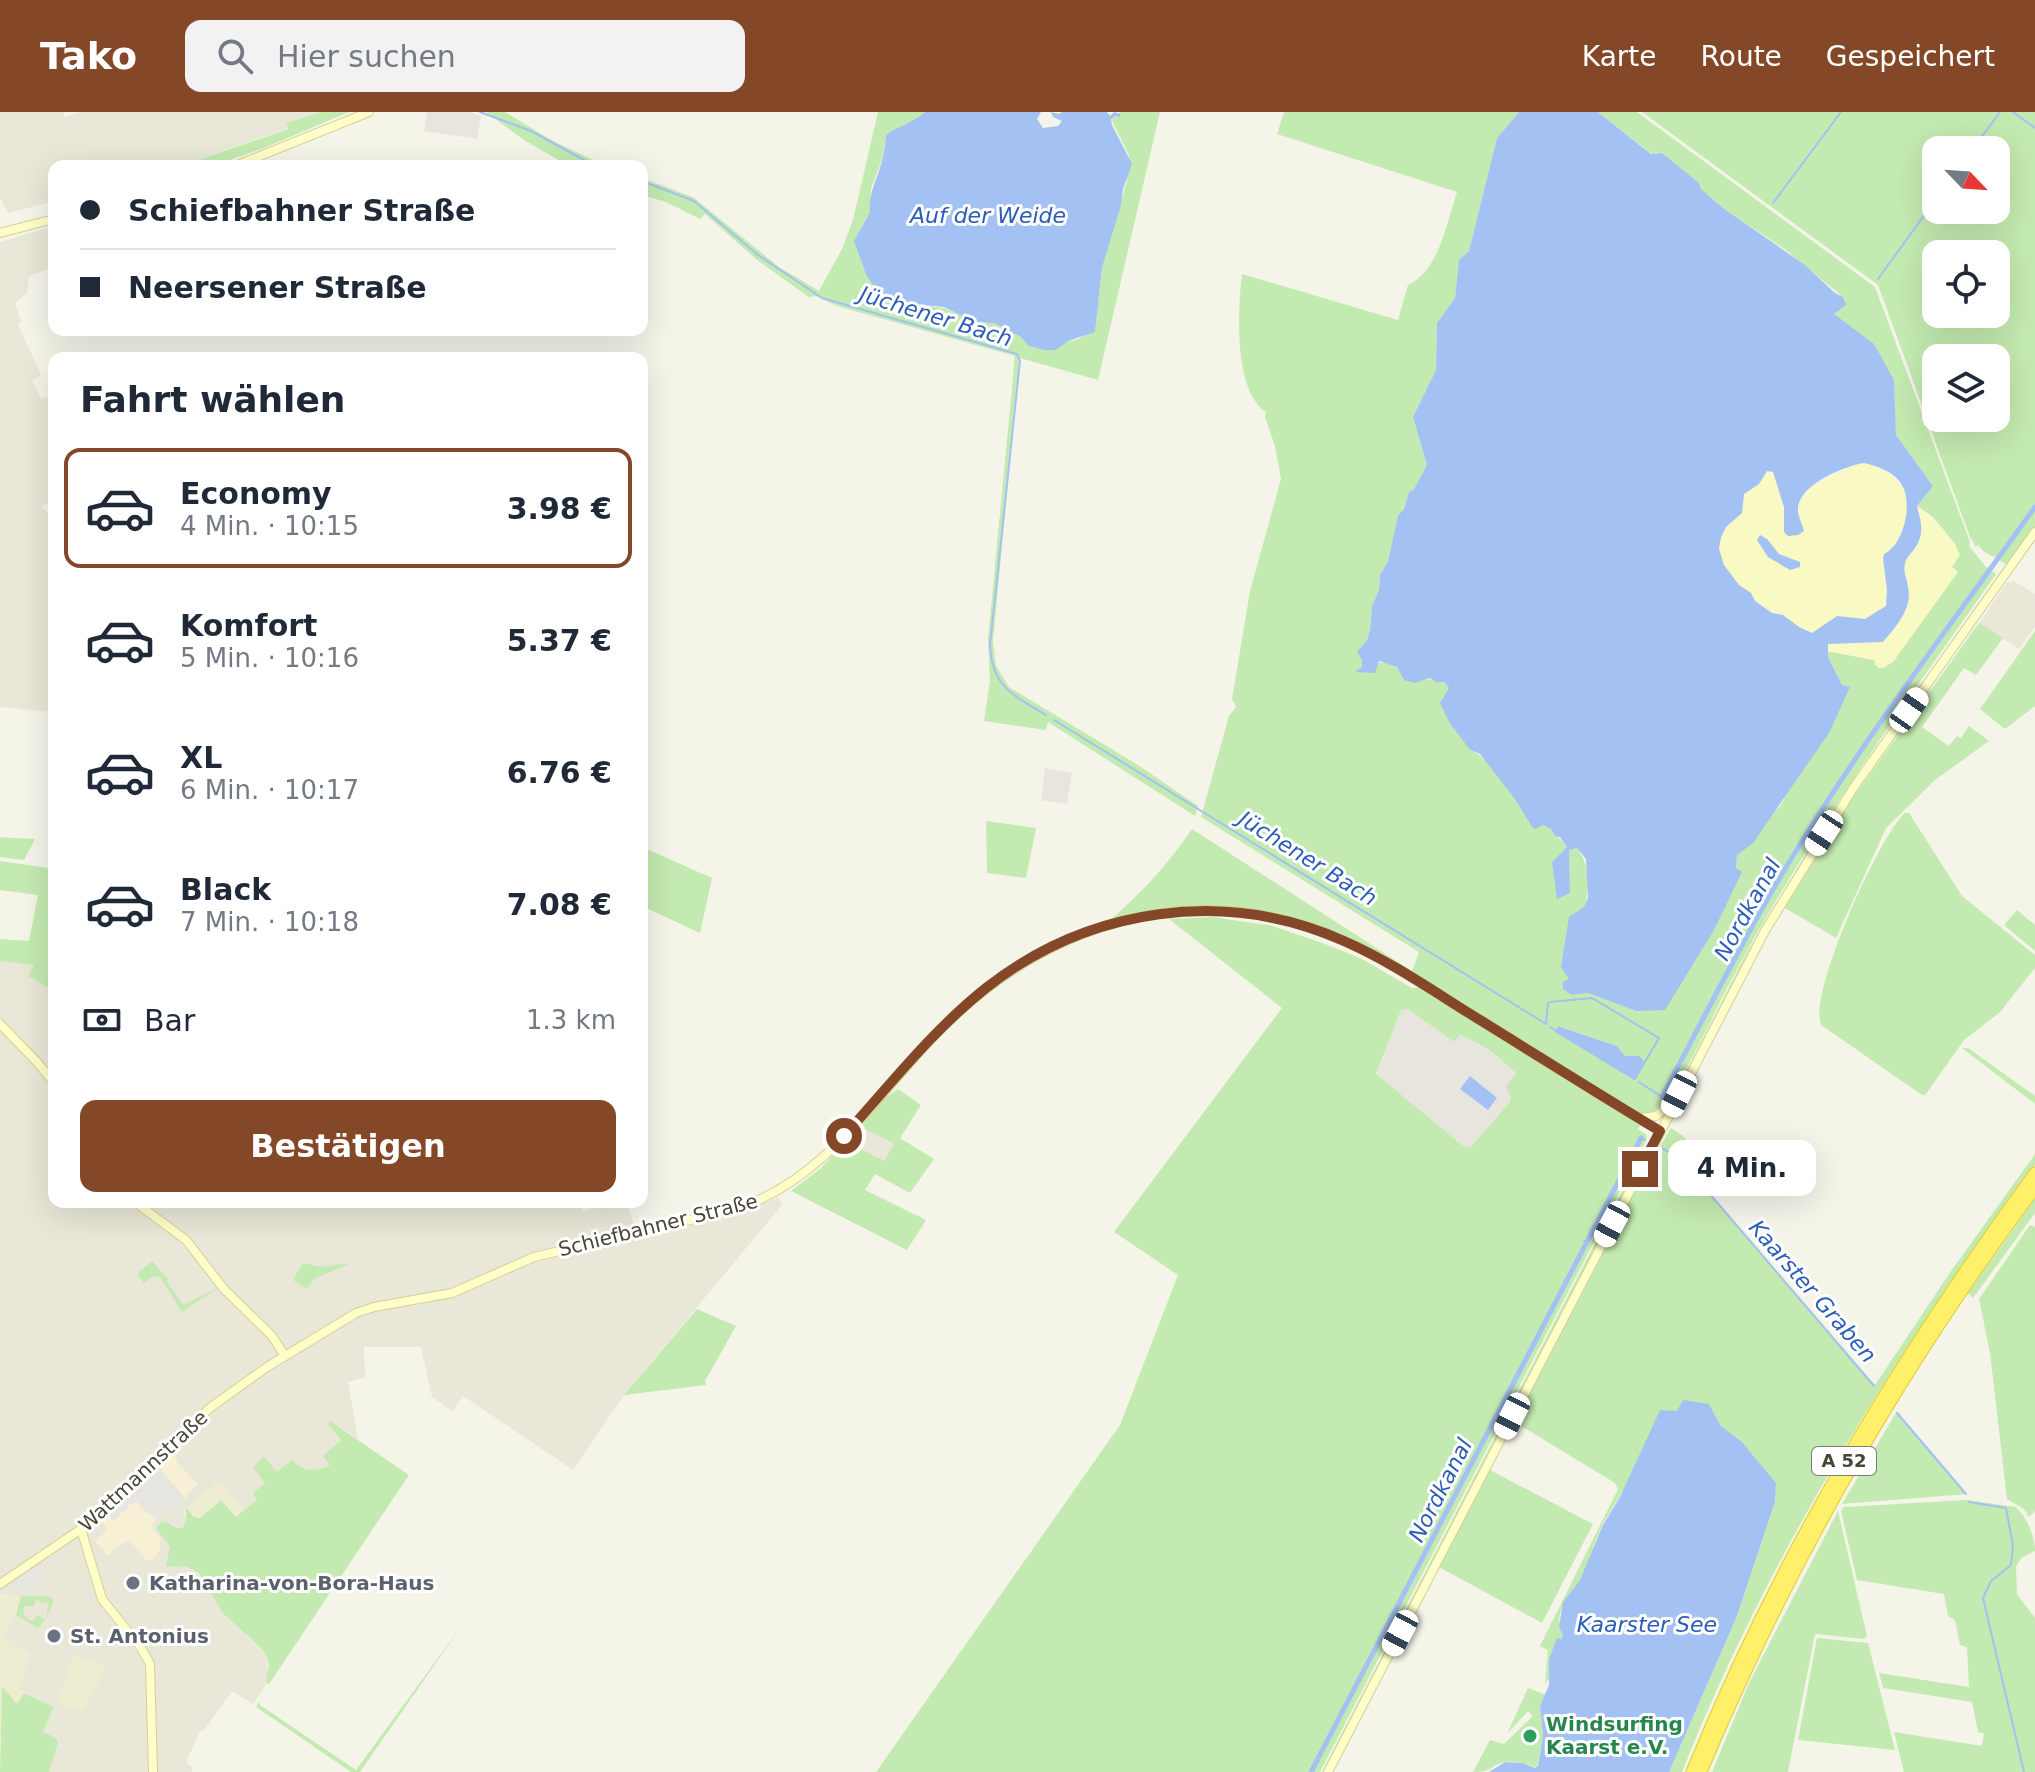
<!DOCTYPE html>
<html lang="de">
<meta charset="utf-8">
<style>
:root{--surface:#fff;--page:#f2f2f3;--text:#1f2937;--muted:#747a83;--line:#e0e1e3;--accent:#844828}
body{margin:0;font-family:"DejaVu Sans",sans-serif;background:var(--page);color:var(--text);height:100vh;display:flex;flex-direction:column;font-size:30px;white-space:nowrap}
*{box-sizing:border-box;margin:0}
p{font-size:26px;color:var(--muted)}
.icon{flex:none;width:44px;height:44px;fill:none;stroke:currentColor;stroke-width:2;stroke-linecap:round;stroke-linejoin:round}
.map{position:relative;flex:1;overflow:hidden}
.details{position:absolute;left:48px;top:240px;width:600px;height:856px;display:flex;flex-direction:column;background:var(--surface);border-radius:16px;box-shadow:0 8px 32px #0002}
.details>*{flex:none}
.banner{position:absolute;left:48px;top:48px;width:600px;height:176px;border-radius:16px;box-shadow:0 8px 32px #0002;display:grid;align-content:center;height:176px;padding:0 32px;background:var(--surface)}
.needle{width:52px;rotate:115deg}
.fabs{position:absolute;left:1922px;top:24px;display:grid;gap:16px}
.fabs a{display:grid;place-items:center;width:88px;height:88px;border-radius:16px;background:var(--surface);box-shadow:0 8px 32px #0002;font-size:40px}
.end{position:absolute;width:36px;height:36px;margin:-18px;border:10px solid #844828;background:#fff;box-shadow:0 0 0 4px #fff}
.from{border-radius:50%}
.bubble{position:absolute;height:56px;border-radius:16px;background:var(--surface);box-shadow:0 8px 32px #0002;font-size:26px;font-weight:700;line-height:56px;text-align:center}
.car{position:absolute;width:24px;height:48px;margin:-24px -12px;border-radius:10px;box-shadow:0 0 6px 2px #0007;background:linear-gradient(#fff 24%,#345 0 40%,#fff 0 76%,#345 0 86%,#fff 0)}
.banner b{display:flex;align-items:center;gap:28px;height:76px;font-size:30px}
.banner b+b{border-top:2px solid var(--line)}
.banner i{width:20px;height:20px;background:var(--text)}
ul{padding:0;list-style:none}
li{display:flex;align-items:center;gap:24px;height:120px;margin:0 16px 12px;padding:0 16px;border:4px solid transparent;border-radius:16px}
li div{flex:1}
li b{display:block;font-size:30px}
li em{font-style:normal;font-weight:700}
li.active{border-color:var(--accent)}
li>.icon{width:72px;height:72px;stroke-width:1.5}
h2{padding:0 32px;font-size:36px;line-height:96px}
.pay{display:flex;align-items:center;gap:20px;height:88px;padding:0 32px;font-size:30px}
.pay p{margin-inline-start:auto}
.primary-button{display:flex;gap:16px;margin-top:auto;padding:16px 32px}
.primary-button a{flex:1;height:92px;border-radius:16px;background:var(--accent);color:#fff;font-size:32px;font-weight:700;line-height:92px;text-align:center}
header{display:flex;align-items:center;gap:48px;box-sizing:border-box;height:112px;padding:0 40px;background:var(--accent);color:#fff}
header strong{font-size:38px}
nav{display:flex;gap:44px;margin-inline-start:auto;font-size:28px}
.search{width:560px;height:72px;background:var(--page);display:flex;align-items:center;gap:20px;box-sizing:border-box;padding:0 28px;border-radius:16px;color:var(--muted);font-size:30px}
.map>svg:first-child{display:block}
</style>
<header>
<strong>Tako</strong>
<div class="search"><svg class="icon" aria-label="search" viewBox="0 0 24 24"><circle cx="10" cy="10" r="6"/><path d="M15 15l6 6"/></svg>Hier suchen</div>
<nav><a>Karte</a><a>Route</a><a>Gespeichert</a></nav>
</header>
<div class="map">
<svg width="2035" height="1660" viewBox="0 0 2035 1660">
<rect width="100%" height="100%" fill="#f5f4e9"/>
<!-- residential -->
<path fill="#e9e7d7" d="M0,0H63L65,5L81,0H322L286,11L288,16L181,54H54V89L8,101L0,86Z
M54,114V155L29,164L27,181L15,191L21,210L18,212L41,263L32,268L41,287L54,283V389L41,394L54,408V600L0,595V130Z
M2014,469L2035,482V514L2019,537L1979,511L2007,470Z
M0,849L35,853L28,864L54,879V1090H580L583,1099L616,1090H627L637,1124L709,1108L753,1096L778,1085L782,1093L624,1283L573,1358L463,1284L452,1299L432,1285L421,1235H364L365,1265L348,1270L358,1327L330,1309L328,1312L341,1328L331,1353L315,1358L298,1355L277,1361L266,1371L258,1387L235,1406L184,1399L186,1410L182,1416L196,1456L247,1524L264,1539L269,1558L266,1573L253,1592L232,1579L207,1614L199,1621L186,1651L193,1655L191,1660H49L58,1631L43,1620L54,1595L19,1578L3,1522L19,1500L20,1484L0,1482Z
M861,1015L895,1033L883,1050L846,1029Z"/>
<!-- commercial -->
<path fill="#f7f0d4" d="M172,1336L178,1351L198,1373L186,1383L187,1388L183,1385L151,1413L160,1427V1437L154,1446L147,1449L130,1429L124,1430L108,1444L95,1429L106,1419L107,1416L98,1406L164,1349L161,1346Z"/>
<!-- industrial -->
<path fill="#e7e5dd" d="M427,0H469L481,4L477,27L424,19Z
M1045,656L1072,661L1067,692L1041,688Z
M1408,897L1454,930L1459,923L1470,927L1507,952L1516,961L1509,991L1470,1036L1462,1033L1376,963L1401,898Z"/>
<!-- education -->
<path fill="#eeedd2" d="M220,1368L245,1398L235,1406L193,1404L186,1396Z
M0,1482L21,1484L19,1500L3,1522L30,1543L19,1577L24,1581L0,1625Z
M74,1542L106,1555L84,1598L79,1599L56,1592Z"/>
<!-- green -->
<path fill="#c3eab0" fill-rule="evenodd" d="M322,0H349L264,36L212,54H181L288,17L286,11Z
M486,0H505L553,29L606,54H569L524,28Z
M878,0H925L919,6L886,23L882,48L871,76L870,100L860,117L863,154L872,172L887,184L903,191L944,196L974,209L994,211L1021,225L1030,234L1076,228L1095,219L1102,156L1127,69L1129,43L1111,7L1121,2L1119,0H1160L1098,268L1020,246L993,529L996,554L1009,575L1138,653L1198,694L1195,704L1048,610L1046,618L984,609L990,569L988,527L1015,244L837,194L816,184L809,185L757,148L705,102L700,107L666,90L642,83V66L693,85L779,155L819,179L842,137L853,108Z
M1284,0H1519L1497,26L1469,139L1459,149L1455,186L1437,211L1436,258L1413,305L1427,353L1414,377L1409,380L1404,397L1398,403L1388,449L1380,463L1379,478L1372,494L1370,518L1367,528L1358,540L1362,548V555C1388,545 1396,554 1415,570C1428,567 1440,564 1449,576L1470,638C1494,647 1519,693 1532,715L1543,713L1551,717L1568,736L1570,780L1569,738L1577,736C1607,774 1564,838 1572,883L1588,881L1636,899L1741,760L1736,756L1737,743C1755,729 1765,710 1781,693L1842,573L1828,545L1827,539L1874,548L1878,556H1882L1893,550L1957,459L1952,455L1956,433L1933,405L1917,394L1933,374L1896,323L1894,268L1835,204L1836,199L1845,193L1843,185L1786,138L1723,96L1701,77L1698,70L1662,41L1652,42L1598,0H1637L1875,175L1970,430L1969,434L1985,454L1996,462C1899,600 1800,735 1723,884C1708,913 1674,994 1645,1004L1632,998L1414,864V861H1410C1309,800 1227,781 1110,808C1142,781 1168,752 1192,717L1412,859L1419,840L1201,705L1229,604L1236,595L1232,587L1250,479L1281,367L1275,334L1265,305L1266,300C1233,279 1238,196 1242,162L1398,208L1408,173C1439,159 1447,110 1457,80L1277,22ZM1559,914L1617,934L1625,944L1633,945L1634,968L1556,918Z
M1642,0H2035V415L2008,453L1983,439L1978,433L1976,435L1970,425L1878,173ZM1936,38H1996V98H1936ZM1936,142H1996V202H1936ZM1936,246H1996V306H1936Z
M1975,497L1812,734L1746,847L1687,960L1664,995L1686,960L1744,846L1811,733Z
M1979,511L2003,526L1976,563L1964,556L1922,615L1949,634L1957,624L1961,626L1969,614L1989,629L1935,668L1886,716L1836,826L1785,796L1852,687Z
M2035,519V594L2005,617L1980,597Z
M1905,701H1909L1962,784L2035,843V856L2000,900L1964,928L1926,982L1922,983L1821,913C1808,882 1879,724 1905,701Z
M986,709L1036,716L1026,766L987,761Z
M0,725L35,727L24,748L0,745Z
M642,735L712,766L700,821L642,794Z
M0,749L54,757V879L28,864L34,853L0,849V827L29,829L38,783L0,778Z
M2017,798L2035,813V839L2004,813Z
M1212,805L1273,814L1325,832L1362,847L1412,876L1421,875L1641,1012L1638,1017L1647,1023L1646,1029L1320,1660H876L1120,1313L1178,1163L1114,1120L1282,896L1169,807ZM1408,897L1454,930L1460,923C1480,931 1501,946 1516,961L1506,975L1511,986L1509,991L1470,1036L1462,1033L1376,962L1401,898Z
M1962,936H1968L2035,984V992Z
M898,977L921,993L900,1026L934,1047L910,1081L875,1062L865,1078L926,1108L907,1138L791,1079L821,1056L846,1029L884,1049L894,1032L861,1015L884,987Z
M1671,1016L1683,1024L1719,1066L1709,1080L1875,1273L1949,1162L2035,1042V1053C1895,1242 1769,1441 1682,1660H1669L1737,1504L1775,1390L1776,1371L1742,1330L1721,1314L1709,1292L1677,1299C1652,1336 1625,1373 1603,1412C1593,1430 1590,1451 1580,1468C1569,1487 1552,1500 1563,1523L1549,1548V1567L1545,1572L1548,1538L1540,1534L1618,1377L1615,1371L1513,1309L1623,1097Z
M1650,1025L1605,1120L1324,1660H1322Z
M2035,1087V1101L1973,1186L1968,1181Z
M2030,1113L2035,1115V1399L2029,1405L2024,1397L2007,1387L1990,1241L1979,1187Z
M152,1149L168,1167L167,1170L183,1193L218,1176L182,1200L160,1165L153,1164L144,1171L137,1162Z
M303,1151L321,1155L351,1151L314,1167L307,1177L293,1168Z
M697,1197L736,1214L705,1269L706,1273L624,1283Z
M1897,1299L1967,1382L1842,1392Z
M330,1309L409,1363L269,1572L266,1571L269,1553L264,1539L222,1500L199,1461L188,1455L166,1454L170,1435L156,1416L160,1411L167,1410L176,1416H182L186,1410V1396L193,1404L200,1406L221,1388L236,1405L257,1388L253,1381L265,1371L253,1355L264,1345L277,1360L292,1348C303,1360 315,1360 330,1353L323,1344L341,1328L328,1312Z
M1488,1357L1593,1412L1542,1511L1437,1454Z
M1967,1388L2016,1395C2027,1406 2035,1424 2035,1439L2021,1446L2016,1455L2017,1482L2035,1506V1660H1904L1894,1620L1982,1634L1984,1621L1978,1620L1972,1590L1883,1576L1879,1561L1969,1575L1967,1535L1960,1533L1955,1508L1948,1504L1944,1482L1857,1468L1841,1399L1844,1395Z
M1838,1399L1867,1524L1864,1527L1815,1522L1788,1660H1712L1749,1571Z
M21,1484H48L54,1488L46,1507L49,1490L43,1491L36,1487L34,1494H25L23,1499L27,1507L32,1509L38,1503L45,1508L38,1516L16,1503Z
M463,1512L360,1660H351L256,1595L259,1590L260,1593L356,1658Z
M1817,1526L1868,1531L1895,1638L1798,1628Z
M2,1574L17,1592L24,1581L54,1595L43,1620L56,1626L58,1631L49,1660H0Z
M1528,1576L1546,1583L1540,1594L1543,1622L1537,1656C1528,1652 1514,1648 1504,1650C1490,1654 1492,1660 1473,1660L1490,1628L1504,1632L1533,1604L1528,1599L1507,1622Z"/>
<!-- sand -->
<path fill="#f9f9c4" d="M1864,351C1897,359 1916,382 1904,416C1901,424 1895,430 1891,438C1885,449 1887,480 1886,494L1865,508L1837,504L1813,521C1785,512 1718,469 1719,436C1719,420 1731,410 1742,400L1744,382L1759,372L1767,359L1773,360L1784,395V419L1804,416C1788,385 1808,375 1833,363C1844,358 1853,352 1864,351Z
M1917,394C1934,406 1952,424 1960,443L1952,455L1958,460L1893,550L1883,556L1876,554L1874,548L1827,539L1828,532L1883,530C1896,515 1913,496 1908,475C1907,466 1903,461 1905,451C1907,444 1912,441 1915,436C1925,421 1921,410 1917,394Z"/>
<!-- parking -->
<path fill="#e6e5e0" d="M158,1354L184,1385L157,1408L151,1401L149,1403L136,1389L131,1393L128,1392L129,1395L122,1401L120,1399L121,1402L114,1409L105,1400Z
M41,1449L46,1453L31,1480L12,1479L9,1474Z"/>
<!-- water -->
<path fill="#a4c1f3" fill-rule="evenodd" d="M925,0H1041L1037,7L1043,16L1058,14L1062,9L1053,5L1051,0L1059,2L1062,0H1107L1110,4L1114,0L1121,2L1120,5L1116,4L1111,7L1112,13L1132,52L1123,77L1121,93L1102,156L1095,220L1068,229L1056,238H1045L1029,234L1021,225L994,211L974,210L944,195L903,191L891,184H887L872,172L866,162L854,129L870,100C868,82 877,68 882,49C884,41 885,31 886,23C898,14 915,10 925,0Z
M1519,0H1598L1651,42L1662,41L1698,70L1701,77L1723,96L1805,153L1835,181L1843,185L1846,193L1834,202L1874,232L1894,268L1896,323L1933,374L1917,394C1921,410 1925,421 1915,436C1912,441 1907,444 1905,451C1903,461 1907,466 1908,475C1913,496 1896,515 1883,530L1828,532V545L1842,573L1850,575L1829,621L1753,731L1737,743L1736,756L1742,760L1714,818L1665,898L1636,899L1588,881L1572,883L1563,877V870L1569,867L1561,855L1569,805L1584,795L1588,786L1586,747L1577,736L1569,738L1570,781L1557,787L1552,750L1567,735L1560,725L1555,724L1551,717L1543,713L1535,717L1532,715L1515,687L1480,642L1470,638L1449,610L1440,591L1449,576L1444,570H1436L1430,566L1415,571L1404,568L1397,555L1379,549L1375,561L1355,560L1362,555V548L1357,540L1367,528L1370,518L1372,494L1379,478L1380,463L1388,449L1398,403L1404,397L1409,380L1414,377L1427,353L1413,305L1436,258L1437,211L1455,186L1459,148L1469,139L1497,26ZM1864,351C1877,354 1895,360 1902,373C1913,391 1904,433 1884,442L1883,447L1887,478L1886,494L1865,507L1837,504L1812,521L1799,515L1783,503L1772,501L1755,489L1751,481L1739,473L1724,453L1719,437L1721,425L1726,415L1742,401L1744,382L1759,372L1767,359L1773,360L1784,395V420L1788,424L1798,423L1804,419C1802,411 1797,403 1798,395C1801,372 1844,354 1864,351Z
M1760,423L1767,427L1779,442L1800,450V455L1790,458L1768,445L1757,428Z
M1558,914L1617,934L1625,944H1639L1644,949L1634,968L1555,920Z
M1470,964L1497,986L1488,998L1460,977Z
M1683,1288L1709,1292L1721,1314L1742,1330L1776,1371L1775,1390L1737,1504L1669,1660H1489L1505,1650L1523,1651L1535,1656L1538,1654L1543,1622L1540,1594L1549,1573V1548L1557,1526L1561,1527L1563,1523L1559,1515L1563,1490L1580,1468L1602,1415L1621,1383L1660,1298L1677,1299Z"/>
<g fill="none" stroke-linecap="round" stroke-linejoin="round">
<!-- stream -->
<path stroke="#a4c1f3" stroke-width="2" d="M480,0L531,19L595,54
M2013,0L2035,16
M1972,38L2000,0
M642,69L694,89L758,143L822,186L1017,242L1020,249L990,533C992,575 1013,583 1046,603
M1773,91L1841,0
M1878,167L1936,87
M1054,608L1546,912L1548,891
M1550,890L1592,886L1659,926L1635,967
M1550,915L1555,918
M1639,970L1662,985
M1641,1026L1645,1028
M1662,1036L1680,1047L1874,1274
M1584,1129L1586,1130
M1897,1301L1966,1382
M1969,1390L2006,1396L2013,1434L2011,1453L1991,1469L1983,1486L2024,1660"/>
<!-- canal -->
<path stroke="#a4c1f3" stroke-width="5" d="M1662,985C1707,900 1749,815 1799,734C1871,617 1955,507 2035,395
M1311,1660L1641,1026"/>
<defs>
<path id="secondary" d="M235,54L369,0
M0,121L54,107
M0,912L37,950L54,971
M1640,1006L1656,1004L1670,992
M135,1090L186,1128L224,1177L272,1224L285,1244
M81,1417L102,1487L141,1536L150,1552L153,1660
M0,1472L81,1417L211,1295L267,1255L356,1201L374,1195L452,1181L534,1145L732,1098C824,1071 875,984 939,919C1044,812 1190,765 1332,824C1377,842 1418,869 1459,895C1526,936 1592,980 1660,1019
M1328,1660L1766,817L1854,675L2035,420"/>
<path id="highway" d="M1692,1660C1779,1445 1898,1247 2035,1061
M1701,1660C1788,1452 1900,1257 2035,1076"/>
</defs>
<!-- secondary casing -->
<use href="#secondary" stroke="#d3d195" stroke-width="10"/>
<!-- highway casing -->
<use href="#highway" stroke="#e2ca35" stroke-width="13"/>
<!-- secondary -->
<use href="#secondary" stroke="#fffec8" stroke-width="8"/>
<!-- highway -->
<use href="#highway" stroke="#ffef69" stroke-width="11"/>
</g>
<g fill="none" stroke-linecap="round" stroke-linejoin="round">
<!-- route -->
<path stroke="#844828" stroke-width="10" d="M844,1024C890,973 932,919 986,876C1089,795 1225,776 1344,829C1392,850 1436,881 1480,908C1540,945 1600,983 1660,1019L1640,1057"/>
</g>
<!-- markers -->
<g fill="#6b7280" stroke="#fff" stroke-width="3">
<circle cx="133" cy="1471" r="8"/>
<circle cx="54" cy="1524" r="8"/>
</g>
<circle fill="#2e9e5b" stroke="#fff" stroke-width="3" cx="1530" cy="1624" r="8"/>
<g text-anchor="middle" stroke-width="6" stroke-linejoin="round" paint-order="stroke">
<!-- shield labels -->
<rect fill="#fff" stroke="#807e73" stroke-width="2" x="1812" y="1335" width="64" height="28" rx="6"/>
<g font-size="18" font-weight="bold" fill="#494637">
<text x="1844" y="1355">A 52</text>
</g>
<!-- street labels -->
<g font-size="20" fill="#494637" stroke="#fff">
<text transform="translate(658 1113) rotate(-14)" y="7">Schiefbahner Straße</text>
<text transform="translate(143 1359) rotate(-43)" y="7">Wattmannstraße</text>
</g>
<!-- worship labels -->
<g font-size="20" font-weight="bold" fill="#5b616d" stroke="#fff" text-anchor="start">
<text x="149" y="1478">Katharina-von-Bora-Haus</text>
<text x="70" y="1531">St. Antonius</text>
</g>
<!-- leisure labels -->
<g font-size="20" font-weight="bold" fill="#27864d" stroke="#fff" text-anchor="start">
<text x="1546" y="1619">Windsurfing<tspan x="1546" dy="23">Kaarst e.V.</tspan></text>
</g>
<!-- water labels -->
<g font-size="22" font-style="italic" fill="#2c5db9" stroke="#fff">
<text x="988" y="111">Auf der Weide</text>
<text transform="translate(936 204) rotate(17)" y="8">Jüchener Bach</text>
<text transform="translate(1308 746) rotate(32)" y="8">Jüchener Bach</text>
<text transform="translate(1747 797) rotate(-61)" y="8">Nordkanal</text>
<text transform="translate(1813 1179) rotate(49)" y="8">Kaarster Graben</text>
<text transform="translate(1440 1378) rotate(-63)" y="8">Nordkanal</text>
<text x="1647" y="1520">Kaarster See</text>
</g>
</g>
</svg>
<div class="fabs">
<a><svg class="needle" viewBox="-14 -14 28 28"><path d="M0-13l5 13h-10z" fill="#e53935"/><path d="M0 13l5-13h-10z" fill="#747a83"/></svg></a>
<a><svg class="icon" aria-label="locate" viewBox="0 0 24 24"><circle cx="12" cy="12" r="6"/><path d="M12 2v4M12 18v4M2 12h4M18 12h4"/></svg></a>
<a><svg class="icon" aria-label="layers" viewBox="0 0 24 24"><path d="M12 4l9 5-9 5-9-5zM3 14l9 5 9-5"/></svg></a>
</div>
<i class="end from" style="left:844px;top:1024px"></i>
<i class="end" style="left:1640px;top:1057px"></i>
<div class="bubble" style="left:1668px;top:1028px;width:148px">4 Min.</div>
<i class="car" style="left:1909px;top:598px;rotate:35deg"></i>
<i class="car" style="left:1824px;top:721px;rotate:213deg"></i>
<i class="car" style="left:1679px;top:982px;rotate:207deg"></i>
<i class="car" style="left:1612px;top:1112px;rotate:208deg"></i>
<i class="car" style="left:1512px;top:1304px;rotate:207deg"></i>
<i class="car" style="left:1400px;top:1521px;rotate:208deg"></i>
<div class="banner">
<b><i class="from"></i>Schiefbahner Straße</b>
<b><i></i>Neersener Straße</b>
</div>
<section class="details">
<h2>Fahrt wählen</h2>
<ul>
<li class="active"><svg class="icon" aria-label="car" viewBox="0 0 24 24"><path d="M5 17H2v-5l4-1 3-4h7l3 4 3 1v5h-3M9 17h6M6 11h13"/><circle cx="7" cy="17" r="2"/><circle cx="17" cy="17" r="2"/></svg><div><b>Economy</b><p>4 Min. · 10:15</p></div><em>3.98 €</em></li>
<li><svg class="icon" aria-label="car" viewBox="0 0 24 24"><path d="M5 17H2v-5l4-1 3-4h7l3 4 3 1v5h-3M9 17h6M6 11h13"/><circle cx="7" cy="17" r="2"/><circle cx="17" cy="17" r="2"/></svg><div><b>Komfort</b><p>5 Min. · 10:16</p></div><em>5.37 €</em></li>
<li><svg class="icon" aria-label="car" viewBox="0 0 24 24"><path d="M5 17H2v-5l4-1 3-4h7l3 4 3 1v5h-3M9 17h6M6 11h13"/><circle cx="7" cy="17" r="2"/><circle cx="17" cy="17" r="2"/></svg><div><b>XL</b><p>6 Min. · 10:17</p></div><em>6.76 €</em></li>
<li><svg class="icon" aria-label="car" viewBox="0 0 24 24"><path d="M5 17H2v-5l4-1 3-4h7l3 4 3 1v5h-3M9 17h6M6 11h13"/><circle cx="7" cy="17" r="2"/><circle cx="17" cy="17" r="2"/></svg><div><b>Black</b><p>7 Min. · 10:18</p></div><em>7.08 €</em></li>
</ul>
<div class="pay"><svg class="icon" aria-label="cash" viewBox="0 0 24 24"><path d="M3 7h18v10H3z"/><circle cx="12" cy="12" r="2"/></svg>Bar<p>1.3 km</p></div>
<div class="primary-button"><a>Bestätigen</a></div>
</section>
</div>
